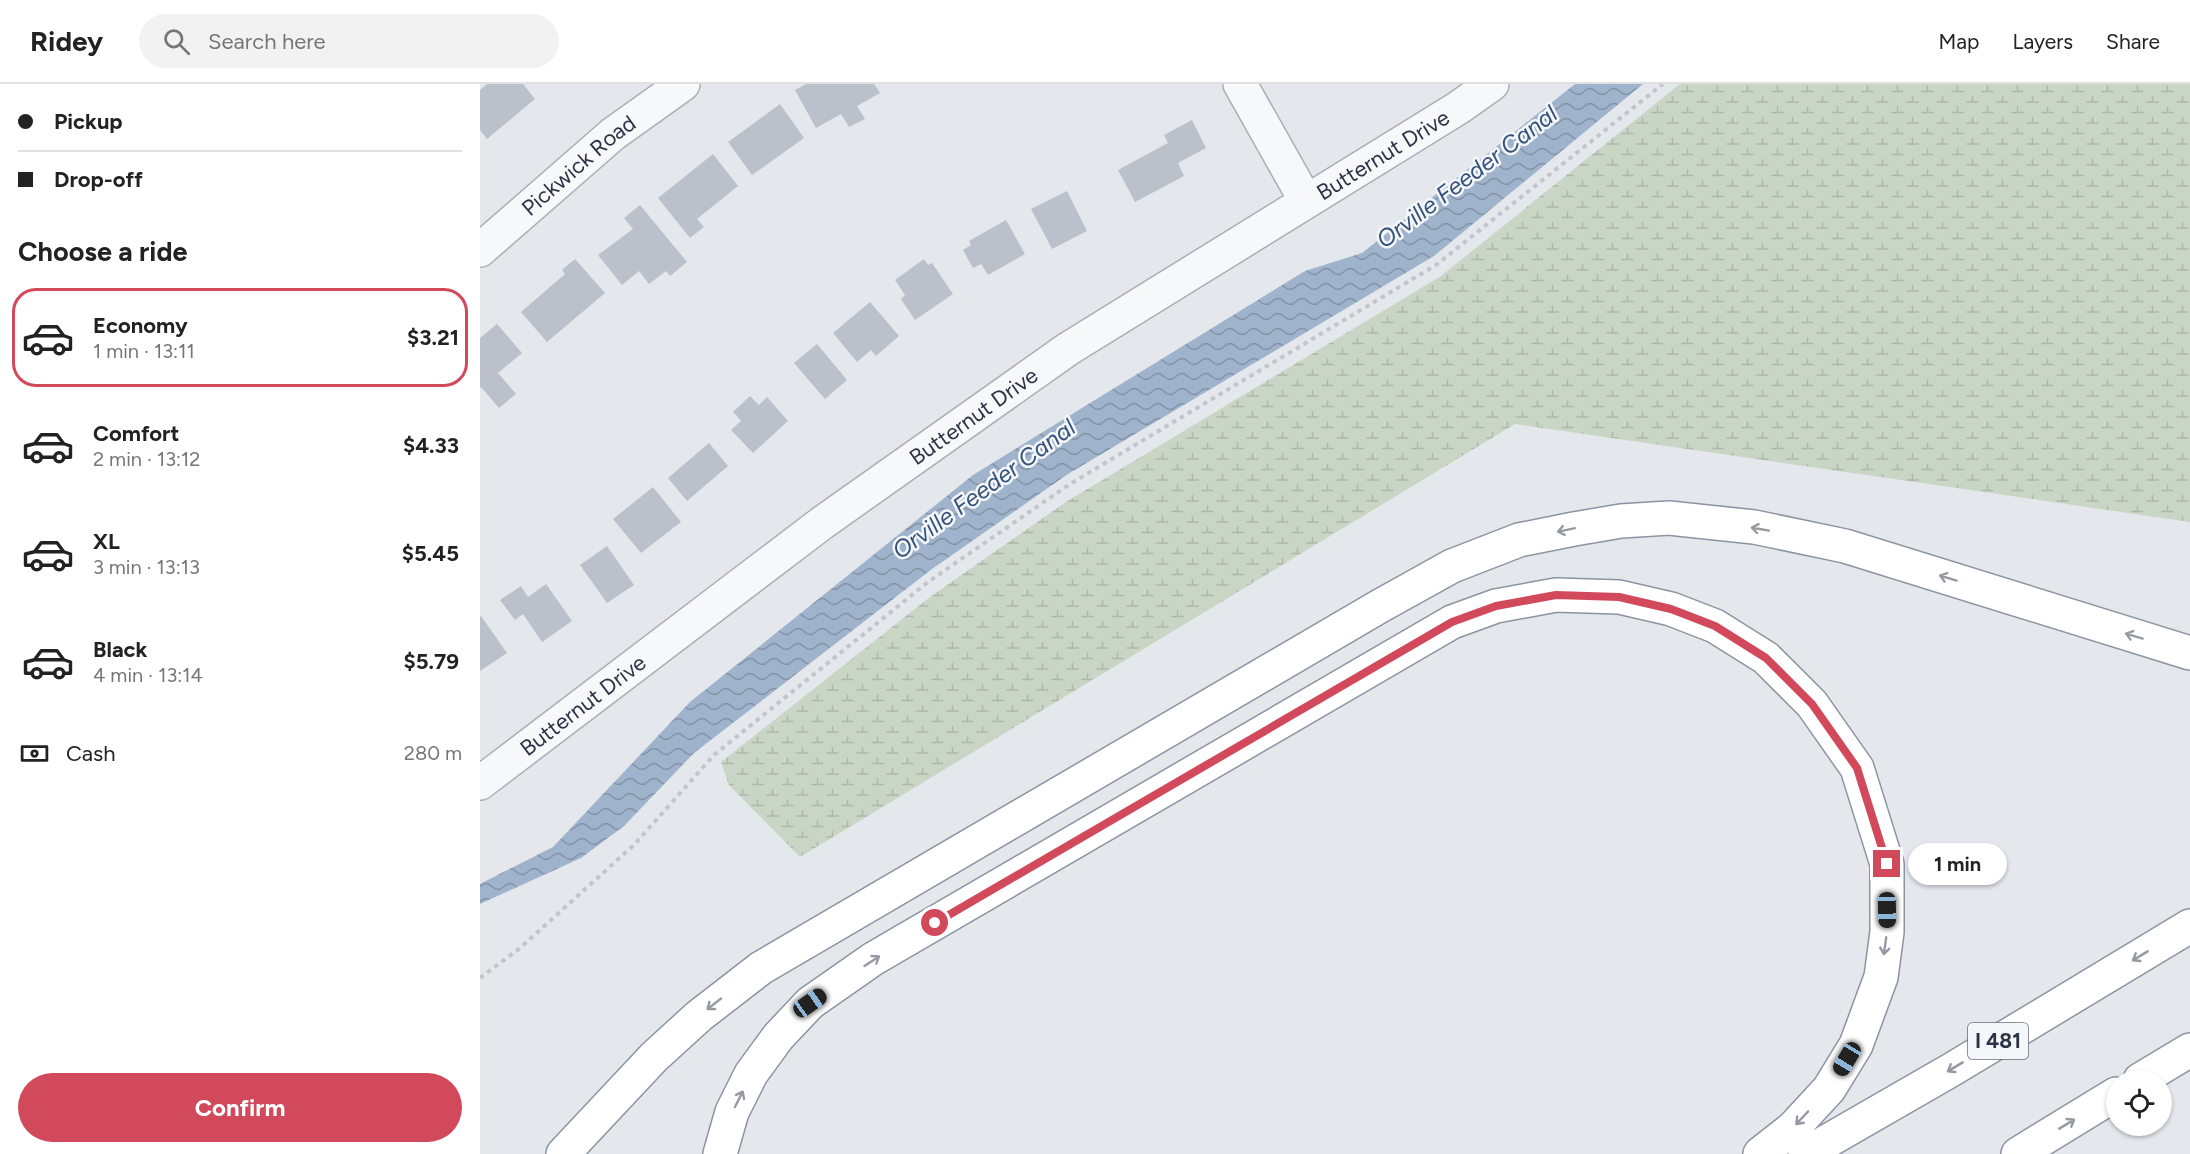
<!DOCTYPE html>
<meta charset="utf-8">
<style>
:root{--surface:#fff;--page:#f2f2f2;--text:#222;--muted:#767676;--line:#e0e0e0;--accent:#d1495b}
body{margin:0;font-family:Figtree,sans-serif;background:var(--page);color:var(--text);height:100vh;display:flex;flex-direction:column;font-size:22px;white-space:nowrap}
*{box-sizing:border-box;margin:0}
p{font-size:20px;color:var(--muted)}
.icon{flex:none;width:33px;height:33px;fill:none;stroke:currentColor;stroke-width:2;stroke-linecap:round;stroke-linejoin:round}
.map{position:relative;flex:1;overflow:hidden}
.panel{display:flex;flex-direction:column;background:var(--surface);width:480px}
.panel>*{flex:none}
.top-card{display:grid;align-content:center;height:132px;padding:0 18px;background:var(--surface)}
.fabs{position:absolute;left:1626px;top:986px;display:grid;gap:12px}
.fabs a{display:grid;place-items:center;width:66px;height:66px;border-radius:50%;background:var(--surface);box-shadow:0 2px 4px #0004;font-size:30px}
.end{position:absolute;width:27px;height:27px;margin:-14px;border:8px solid #d1495b;background:#fff;box-shadow:0 0 0 3px #fff}
.from{border-radius:50%}
.bubble{position:absolute;height:42px;border-radius:21px;background:var(--surface);box-shadow:0 2px 4px #0004;font-size:20px;font-weight:700;line-height:42px;text-align:center}
.car{position:absolute;width:18px;height:36px;margin:-18px -9px;border-radius:8px;box-shadow:0 0 4px 2px #0007;background:linear-gradient(#222 24%,#8ab4d8 0 40%,#222 0 76%,#8ab4d8 0 86%,#222 0)}
.top-card b{display:flex;align-items:center;gap:21px;height:57px;font-size:22px}
.top-card b+b{border-top:2px solid var(--line)}
.top-card i{width:15px;height:15px;background:var(--text)}
ul{padding:0;list-style:none}
li{display:flex;align-items:center;gap:18px;height:99px;margin:0 12px 9px;padding:0 6px;border:3px solid transparent;border-radius:24px}
li div{flex:1}
li b{display:block;font-size:22px}
li em{font-style:normal;font-weight:700}
li.active{border-color:var(--accent)}
li>.icon{width:54px;height:54px;stroke-width:1.5}
h2{padding:0 18px;font-size:27px;line-height:72px}
.pay{display:flex;align-items:center;gap:15px;height:66px;padding:0 18px;font-size:22px}
.pay p{margin-inline-start:auto}
.cta{display:flex;gap:12px;margin-top:auto;padding:12px 18px}
.cta a{flex:1;height:69px;border-radius:36px;background:var(--accent);color:#fff;font-size:24px;font-weight:700;line-height:69px;text-align:center}
header{display:flex;align-items:center;gap:36px;box-sizing:border-box;height:84px;padding:0 30px;background:var(--surface);border-bottom:2px solid var(--line)}
header strong{font-size:28px}
nav{display:flex;gap:33px;margin-inline-start:auto;font-size:21px}
.search{width:420px;height:54px;background:var(--page);display:flex;align-items:center;gap:15px;box-sizing:border-box;padding:0 21px;border-radius:33px;color:var(--muted);font-size:22px}
main{display:flex;flex:1;min-height:0}
.map>svg:first-child{display:block}
</style>
<header>
<strong>Ridey</strong>
<div class="search"><svg class="icon" aria-label="search" viewBox="0 0 24 24"><circle cx="10" cy="10" r="6"/><path d="M15 15l6 6"/></svg>Search here</div>
<nav><a>Map</a><a>Layers</a><a>Share</a></nav>
</header>
<main>
<section class="panel">
<div class="top-card">
<b><i class="from"></i>Pickup</b>
<b><i></i>Drop-off</b>
</div>
<h2>Choose a ride</h2>
<ul>
<li class="active"><svg class="icon" aria-label="car" viewBox="0 0 24 24"><path d="M5 17H2v-5l4-1 3-4h7l3 4 3 1v5h-3M9 17h6M6 11h13"/><circle cx="7" cy="17" r="2"/><circle cx="17" cy="17" r="2"/></svg><div><b>Economy</b><p>1 min · 13:11</p></div><em>$3.21</em></li>
<li><svg class="icon" aria-label="car" viewBox="0 0 24 24"><path d="M5 17H2v-5l4-1 3-4h7l3 4 3 1v5h-3M9 17h6M6 11h13"/><circle cx="7" cy="17" r="2"/><circle cx="17" cy="17" r="2"/></svg><div><b>Comfort</b><p>2 min · 13:12</p></div><em>$4.33</em></li>
<li><svg class="icon" aria-label="car" viewBox="0 0 24 24"><path d="M5 17H2v-5l4-1 3-4h7l3 4 3 1v5h-3M9 17h6M6 11h13"/><circle cx="7" cy="17" r="2"/><circle cx="17" cy="17" r="2"/></svg><div><b>XL</b><p>3 min · 13:13</p></div><em>$5.45</em></li>
<li><svg class="icon" aria-label="car" viewBox="0 0 24 24"><path d="M5 17H2v-5l4-1 3-4h7l3 4 3 1v5h-3M9 17h6M6 11h13"/><circle cx="7" cy="17" r="2"/><circle cx="17" cy="17" r="2"/></svg><div><b>Black</b><p>4 min · 13:14</p></div><em>$5.79</em></li>
</ul>
<div class="pay"><svg class="icon" aria-label="cash" viewBox="0 0 24 24"><path d="M3 7h18v10H3z"/><circle cx="12" cy="12" r="2"/></svg>Cash<p>280 m</p></div>
<div class="cta"><a>Confirm</a></div>
</section>
<div class="map">
<svg width="1710" height="1070" viewBox="0 0 1710 1070">
<defs>
<pattern id="wetland-marsh" width="20" height="14" patternUnits="userSpaceOnUse" patternTransform="scale(1.5)"><rect width="20" height="14" fill="#c9d6c5"/><path d="M1 5h8M5 5V1M11 12h8M15 12V8" fill="none" stroke="#adb8ab"/></pattern>
<pattern id="water-waves" width="16" height="10" patternUnits="userSpaceOnUse" patternTransform="scale(1.5)"><rect width="16" height="10" fill="#9fb4cc"/><path d="M0 5q4-4 8 0t8 0" fill="none" stroke="#8293a7"/></pattern>
</defs>
<rect width="100%" height="100%" fill="#e4e7ec"/>
<!-- wetland -->
<path fill="url(#wetland-marsh)" d="M1200,0H1710V438L1035,340L320,773L249,701L241,678L450,513L586,418L961,192Z"/>
<!-- water -->
<path fill="url(#water-waves)" d="M1095,0H1163L954,172L588,390L452,485L214,669L144,742L101,774L0,820V800L73,763L210,618L493,391L825,187L882,169Z"/>
<!-- building -->
<path fill="#bbc0ca" d="M7,0H43L55,15L7,55L0,46V6Z
M326,0H394L400,9L377,22L385,35L369,43L361,30L336,44L315,6Z
M300,20L324,54L272,91L248,58Z
M712,36L726,64L698,79L704,92L655,118L638,86L688,59L684,51Z
M233,70L258,102L217,135L224,143L210,154L178,114Z
M587,107L607,147L572,165L551,125Z
M160,121L207,178L190,192L186,187L169,200L159,187L142,201L118,171L153,145L144,134Z
M526,136L545,170L508,191L501,180L493,184L483,166L491,161L489,157Z
M95,175L125,209L67,258L41,228L85,190L82,186Z
M444,175L448,181L452,179L473,210L435,236L421,215L425,211L415,196Z
M390,218L419,252L396,272L391,266L377,278L353,249Z
M17,240L42,269L18,289L36,310L19,324L1,303L0,304V254Z
M337,260L367,296L345,315L314,279Z
M270,312L279,321L287,313L308,337L273,369L251,346L261,337L253,328Z
M229,359L248,382L207,417L188,394Z
M173,403L201,438L161,469L133,435Z
M127,462L154,501L127,519L100,481Z
M66,500L92,537L62,558L43,530L35,536L20,516L41,502L48,513Z
M1,532L27,569L0,587V533Z"/>
<g fill="none" stroke-linecap="round" stroke-linejoin="round">
<defs>
<g id="minor">
<path d="M760,0L826,117"/>
<path id="s1" d="M0,166L133,50L203,0"/>
<path id="s2" d="M0,699L342,439L588,265L978,24L1012,0"/>
</g>
<path id="highway" d="M1660,996L1710,966
M83,1070L174,973L219,932L281,884L900,522L972,482L1039,456L1094,445L1141,437L1189,434L1274,443L1365,462L1710,569
M240,1070L252,1028L271,990L298,953L330,919L393,875L972,538L1016,522L1076,511L1139,513L1191,525L1235,542L1286,574L1332,620L1377,684L1407,780V848L1401,893L1376,961L1349,1005L1313,1044L1280,1070
M1325,1070L1471,986L1710,842
M1538,1070L1636,1010"/>
</defs>
<!-- minor casing -->
<use href="#minor" stroke="#a9aeb7" stroke-width="36"/>
<!-- highway casing -->
<use href="#highway" stroke="#8b94a3" stroke-width="36"/>
<!-- path -->
<path stroke="#c2c5cb" stroke-width="4" stroke-dasharray="4.5 4.5" stroke-linecap="butt" d="M0,894L40,864L154,761L234,671L448,498L590,400L956,181L1183,0"/>
<!-- minor -->
<use href="#minor" stroke="#f7f8fa" stroke-width="33"/>
<!-- highway -->
<use href="#highway" stroke="#fff" stroke-width="33"/>
</g>
<!-- one-way arrows -->
<defs><path id="oneway-shaft" d="M-6 0H5M1.5-3L5.5 0L1.5 3" fill="none" stroke-width="1.6" stroke-linecap="round" stroke-linejoin="round" transform="scale(1.5)"/></defs>
<g stroke="#959aa2">
<use href="#oneway-shaft" transform="translate(1280 445) rotate(-170)"/>
<use href="#oneway-shaft" transform="translate(1086 446) rotate(168)"/>
<use href="#oneway-shaft" transform="translate(1468 494) rotate(-163)"/>
<use href="#oneway-shaft" transform="translate(1654 552) rotate(-163)"/>
<use href="#oneway-shaft" transform="translate(1405 862) rotate(98)"/>
<use href="#oneway-shaft" transform="translate(1660 872) rotate(149)"/>
<use href="#oneway-shaft" transform="translate(392 877) rotate(-33)"/>
<use href="#oneway-shaft" transform="translate(234 920) rotate(142)"/>
<use href="#oneway-shaft" transform="translate(1475 983) rotate(149)"/>
<use href="#oneway-shaft" transform="translate(259 1015) rotate(-63)"/>
<use href="#oneway-shaft" transform="translate(1322 1034) rotate(133)"/>
<use href="#oneway-shaft" transform="translate(1587 1040) rotate(-31)"/>
</g>
<g fill="none" stroke-linecap="round" stroke-linejoin="round">
<!-- route -->
<path stroke="#d1495b" stroke-width="8" d="M455,839L972,538L1016,522L1076,511L1139,513L1191,525L1235,542L1286,574L1332,620L1377,684L1407,780"/>
</g>
<g text-anchor="middle" stroke-width="5" stroke-linejoin="round" paint-order="stroke">
<!-- shield labels -->
<rect fill="#f4f6f9" stroke="#676e7b" stroke-width="1.5" x="1488" y="939" width="60" height="36" rx="4.5"/>
<g font-size="21" font-weight="bold" fill="#2b3445">
<text x="1518" y="964">I 481</text>
</g>
<!-- street labels -->
<g font-size="22" fill="#2b3445" stroke="#f4f6f9">
<text dy="8" stroke="none"><textPath href="#s2" startOffset="1101">Butternut Drive</textPath></text>
<text dy="8" stroke="none"><textPath href="#s1" startOffset="130">Pickwick Road</textPath></text>
<text dy="8" stroke="none"><textPath href="#s2" startOffset="615">Butternut Drive</textPath></text>
<text dy="8" stroke="none"><textPath href="#s2" startOffset="129">Butternut Drive</textPath></text>
</g>
<!-- water labels -->
<g font-size="24" font-style="italic" fill="#34527a" stroke="#f4f6f9">
<text transform="translate(987 93) rotate(-37)" y="8">Orville Feeder Canal</text>
<text transform="translate(504 405) rotate(-36)" y="8">Orville Feeder Canal</text>
</g>
</g>
</svg>
<div class="fabs">
<a><svg class="icon" aria-label="locate" viewBox="0 0 24 24"><circle cx="12" cy="12" r="6"/><path d="M12 2v4M12 18v4M2 12h4M18 12h4"/></svg></a>
</div>
<i class="end from" style="left:455px;top:839px"></i>
<i class="end" style="left:1407px;top:780px"></i>
<div class="bubble" style="left:1428px;top:759px;width:99px">1 min</div>
<i class="car" style="left:1407px;top:826px;rotate:179deg"></i>
<i class="car" style="left:330px;top:919px;rotate:55deg"></i>
<i class="car" style="left:1367px;top:975px;rotate:211deg"></i>
</div>
</main>
